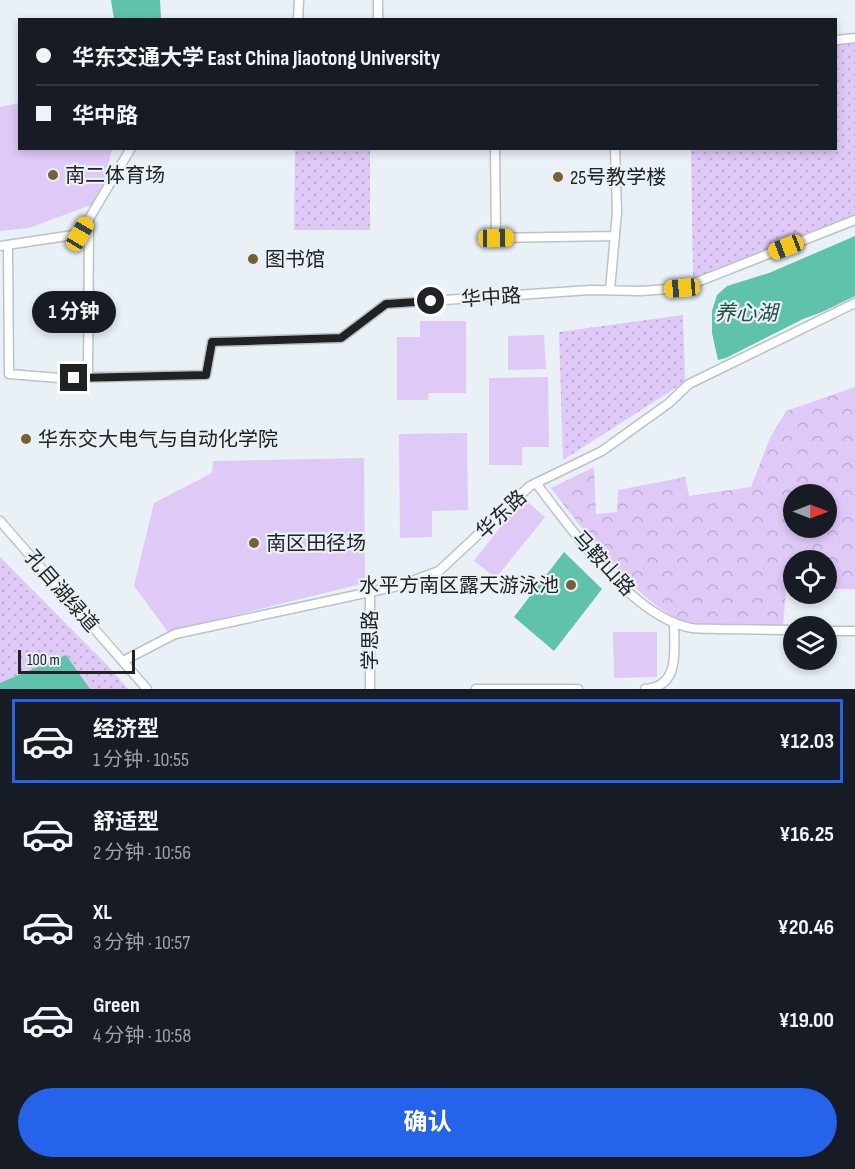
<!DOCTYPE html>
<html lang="zh">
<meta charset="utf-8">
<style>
:root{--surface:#171b24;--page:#242831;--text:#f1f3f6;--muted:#9ea1a6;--line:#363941;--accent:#2563eb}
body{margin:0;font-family:"Sofia Sans Condensed","Noto Sans SC",sans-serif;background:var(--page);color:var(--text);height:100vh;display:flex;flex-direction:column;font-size:22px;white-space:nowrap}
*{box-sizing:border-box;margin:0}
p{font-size:20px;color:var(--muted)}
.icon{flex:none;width:33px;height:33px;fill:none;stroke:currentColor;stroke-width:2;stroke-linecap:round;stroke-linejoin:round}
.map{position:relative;height:689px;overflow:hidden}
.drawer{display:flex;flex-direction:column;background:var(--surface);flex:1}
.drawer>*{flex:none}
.guide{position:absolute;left:18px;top:18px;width:819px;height:132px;border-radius:0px;box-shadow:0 3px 9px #0003;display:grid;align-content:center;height:132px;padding:0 18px;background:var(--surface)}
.needle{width:39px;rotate:90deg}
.controls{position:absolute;left:783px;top:484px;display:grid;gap:12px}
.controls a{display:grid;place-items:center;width:54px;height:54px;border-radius:50%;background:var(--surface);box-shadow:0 3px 9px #0003;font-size:30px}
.scale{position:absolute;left:18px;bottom:15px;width:117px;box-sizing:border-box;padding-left:6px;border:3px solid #202224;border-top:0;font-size:16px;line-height:21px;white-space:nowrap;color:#202224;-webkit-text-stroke:4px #e9f0f6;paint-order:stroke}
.end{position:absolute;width:27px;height:27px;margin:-14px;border:8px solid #202224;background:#fff;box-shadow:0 0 0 3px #fff}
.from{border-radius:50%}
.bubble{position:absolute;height:42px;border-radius:21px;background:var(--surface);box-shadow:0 3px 9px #0003;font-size:20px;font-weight:700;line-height:42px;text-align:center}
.car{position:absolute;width:18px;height:36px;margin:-18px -9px;border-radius:8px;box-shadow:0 0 4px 2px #0007;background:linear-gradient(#f5c518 24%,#345 0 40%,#f5c518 0 76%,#345 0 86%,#f5c518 0)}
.guide b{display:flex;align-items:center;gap:21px;height:57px;font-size:22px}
.guide b+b{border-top:2px solid var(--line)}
.guide i{width:15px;height:15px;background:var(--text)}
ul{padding:10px 0 0;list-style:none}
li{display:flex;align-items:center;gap:18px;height:84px;margin:0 12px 9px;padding:0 6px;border:3px solid transparent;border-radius:0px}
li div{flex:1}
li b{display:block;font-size:22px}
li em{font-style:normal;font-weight:700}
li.selected{border-color:var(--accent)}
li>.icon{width:54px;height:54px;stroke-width:1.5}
.cta{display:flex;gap:12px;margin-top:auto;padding:12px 18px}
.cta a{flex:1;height:69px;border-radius:36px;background:var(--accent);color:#fff;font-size:24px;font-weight:700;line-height:69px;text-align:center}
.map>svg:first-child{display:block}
</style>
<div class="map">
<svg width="855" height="689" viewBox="0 0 855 689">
<defs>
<pattern id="forest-crowns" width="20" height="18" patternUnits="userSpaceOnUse" patternTransform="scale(1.5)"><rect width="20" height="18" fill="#dfc9f7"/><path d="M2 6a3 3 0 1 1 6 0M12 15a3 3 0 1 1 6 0" fill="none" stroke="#bfacd4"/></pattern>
<pattern id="park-dots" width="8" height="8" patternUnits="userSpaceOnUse" patternTransform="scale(1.5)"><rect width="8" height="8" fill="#dfc9f7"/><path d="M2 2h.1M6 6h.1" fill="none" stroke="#bfacd4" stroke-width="1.8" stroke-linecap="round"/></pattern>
</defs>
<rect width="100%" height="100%" fill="#e9f0f6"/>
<!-- green -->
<path fill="#dfc9f7" d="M19,103L20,148L112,149L99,202L29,228L0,231V107Z
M420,321H466V393H429L428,400H397V337H420Z
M544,335L546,369L508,370V336Z
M548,377L549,447H522V465H489V378Z
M467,433L468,510L432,511V537L400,538L399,434Z
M364,458L365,583L168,632L134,586L154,503L212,473L213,461Z
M523,498L545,517L496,578L474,561Z
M613,632H657V677L614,678Z"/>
<!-- forest -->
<path fill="url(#forest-crowns)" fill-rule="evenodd" d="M855,387V589H827L826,561H794L793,590L786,591L783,626C762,626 740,625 719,625C710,624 700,626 691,624C644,612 580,526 551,488L594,467L596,514L617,512L618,490L685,477L689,496L751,487L770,438L786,411ZM794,495H826V528H794Z"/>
<!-- park -->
<path fill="url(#park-dots)" d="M855,40V218L693,279L691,149L836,148V42Z
M295,149H370V230H294Z
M683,315L685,382L563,460L559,332Z
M0,557L109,667L128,689H0Z"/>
<!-- water -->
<path fill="#5ec3aa" d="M111,0H160L161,19H114Z
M855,236V296L822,312L803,319L726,358L718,360L712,333V311L717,295L727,286L769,273Z
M564,552L602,589L554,651L514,617Z
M66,655L90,689H0V683Z"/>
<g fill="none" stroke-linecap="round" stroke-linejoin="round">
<defs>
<path id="minor" d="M298,20L299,0
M378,20V0
M836,40L855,38
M495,148L496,238L615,236
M8,245L9,374L59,378L206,375L212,342L341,338L386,304L590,290L641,291L682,288L855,220
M0,246L80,234L131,148
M610,290L617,212L615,148
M88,377L89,222
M536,483C570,528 631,614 687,627C697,630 709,628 720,629C744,629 769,630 794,630
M0,521L147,689
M370,591V689
M826,631H855
M123,661L175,634L398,586L439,571L530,486L602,451L669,403L689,384L855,303
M476,689H578
M645,689C681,687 674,649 674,623"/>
</defs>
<!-- minor casing -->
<use href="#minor" stroke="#bbc2c8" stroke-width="11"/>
<!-- minor -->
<use href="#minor" stroke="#fff" stroke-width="8"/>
</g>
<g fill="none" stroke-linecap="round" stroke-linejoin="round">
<!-- route -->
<path stroke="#202224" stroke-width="8" d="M74,378L206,375L212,342L341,338L386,304L431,301"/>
</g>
<!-- markers -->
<g fill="#7b5e31" stroke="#e9f0f6" stroke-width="2">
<circle cx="53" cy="175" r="6"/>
<circle cx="558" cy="177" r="6"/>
<circle cx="253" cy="259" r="6"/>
<circle cx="26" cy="439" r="6"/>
<circle cx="254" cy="543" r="6"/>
<circle cx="571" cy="585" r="6"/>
</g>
<g text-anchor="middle" stroke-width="4.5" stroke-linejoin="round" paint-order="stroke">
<!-- poi labels -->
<g font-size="20" fill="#202224" stroke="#e9f0f6" text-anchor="start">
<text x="65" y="182">南二体育场</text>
<text x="570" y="184">25号教学楼</text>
<text x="265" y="266">图书馆</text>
<text x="38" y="446">华东交大电气与自动化学院</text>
<text x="266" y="550">南区田径场</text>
<text x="559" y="592" text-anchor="end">水平方南区露天游泳池</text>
</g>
<!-- street labels -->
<g font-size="20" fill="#202224" stroke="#e9f0f6">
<text transform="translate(491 297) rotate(-4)" y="7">华中路</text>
<text transform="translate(501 514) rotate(-43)" y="7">华东路</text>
<text transform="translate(604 563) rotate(47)" y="7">马鞍山路</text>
<text transform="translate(62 591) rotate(49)" y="7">孔目湖绿道</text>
<text transform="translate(370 640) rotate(-90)" y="7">学思路</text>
</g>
<!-- water labels -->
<g font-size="21" font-style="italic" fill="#234f45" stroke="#e9f0f6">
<text x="746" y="320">养心湖</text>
</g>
</g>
</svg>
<div class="controls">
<a><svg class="needle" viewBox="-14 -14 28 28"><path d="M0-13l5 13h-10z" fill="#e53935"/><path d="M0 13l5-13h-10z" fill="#9ea1a6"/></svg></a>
<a><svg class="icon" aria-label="locate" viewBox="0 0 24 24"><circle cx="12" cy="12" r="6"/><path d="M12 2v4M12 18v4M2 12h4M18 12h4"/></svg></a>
<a><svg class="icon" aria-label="layers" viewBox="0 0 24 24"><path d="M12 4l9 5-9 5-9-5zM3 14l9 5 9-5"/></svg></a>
</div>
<div class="scale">100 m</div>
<i class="end from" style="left:431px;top:301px"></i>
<i class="end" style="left:74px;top:378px"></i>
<div class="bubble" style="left:32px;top:291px;width:84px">1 分钟</div>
<i class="car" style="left:80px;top:234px;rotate:30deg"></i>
<i class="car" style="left:496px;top:238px;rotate:89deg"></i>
<i class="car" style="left:786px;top:247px;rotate:249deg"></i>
<i class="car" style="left:682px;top:288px;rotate:265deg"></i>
<div class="guide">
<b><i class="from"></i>华东交通大学 East China Jiaotong University</b>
<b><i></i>华中路</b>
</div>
</div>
<section class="drawer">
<ul>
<li class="selected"><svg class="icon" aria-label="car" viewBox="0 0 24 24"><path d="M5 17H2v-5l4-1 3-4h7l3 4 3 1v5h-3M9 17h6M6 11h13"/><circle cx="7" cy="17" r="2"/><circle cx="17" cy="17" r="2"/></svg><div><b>经济型</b><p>1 分钟 · 10:55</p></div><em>¥12.03</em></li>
<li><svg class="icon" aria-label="car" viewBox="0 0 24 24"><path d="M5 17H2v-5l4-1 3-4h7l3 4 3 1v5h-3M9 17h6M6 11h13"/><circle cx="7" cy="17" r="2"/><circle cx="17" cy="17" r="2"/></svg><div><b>舒适型</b><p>2 分钟 · 10:56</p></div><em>¥16.25</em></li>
<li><svg class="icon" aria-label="car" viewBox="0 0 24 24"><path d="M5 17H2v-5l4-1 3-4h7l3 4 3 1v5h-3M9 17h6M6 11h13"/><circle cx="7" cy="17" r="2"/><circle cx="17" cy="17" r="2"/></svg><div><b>XL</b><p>3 分钟 · 10:57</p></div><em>¥20.46</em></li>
<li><svg class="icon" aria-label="car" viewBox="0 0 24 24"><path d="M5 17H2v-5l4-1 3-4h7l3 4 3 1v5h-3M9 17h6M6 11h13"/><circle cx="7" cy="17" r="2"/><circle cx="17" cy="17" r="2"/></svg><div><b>Green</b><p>4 分钟 · 10:58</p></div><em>¥19.00</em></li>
</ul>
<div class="cta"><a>确认</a></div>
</section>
